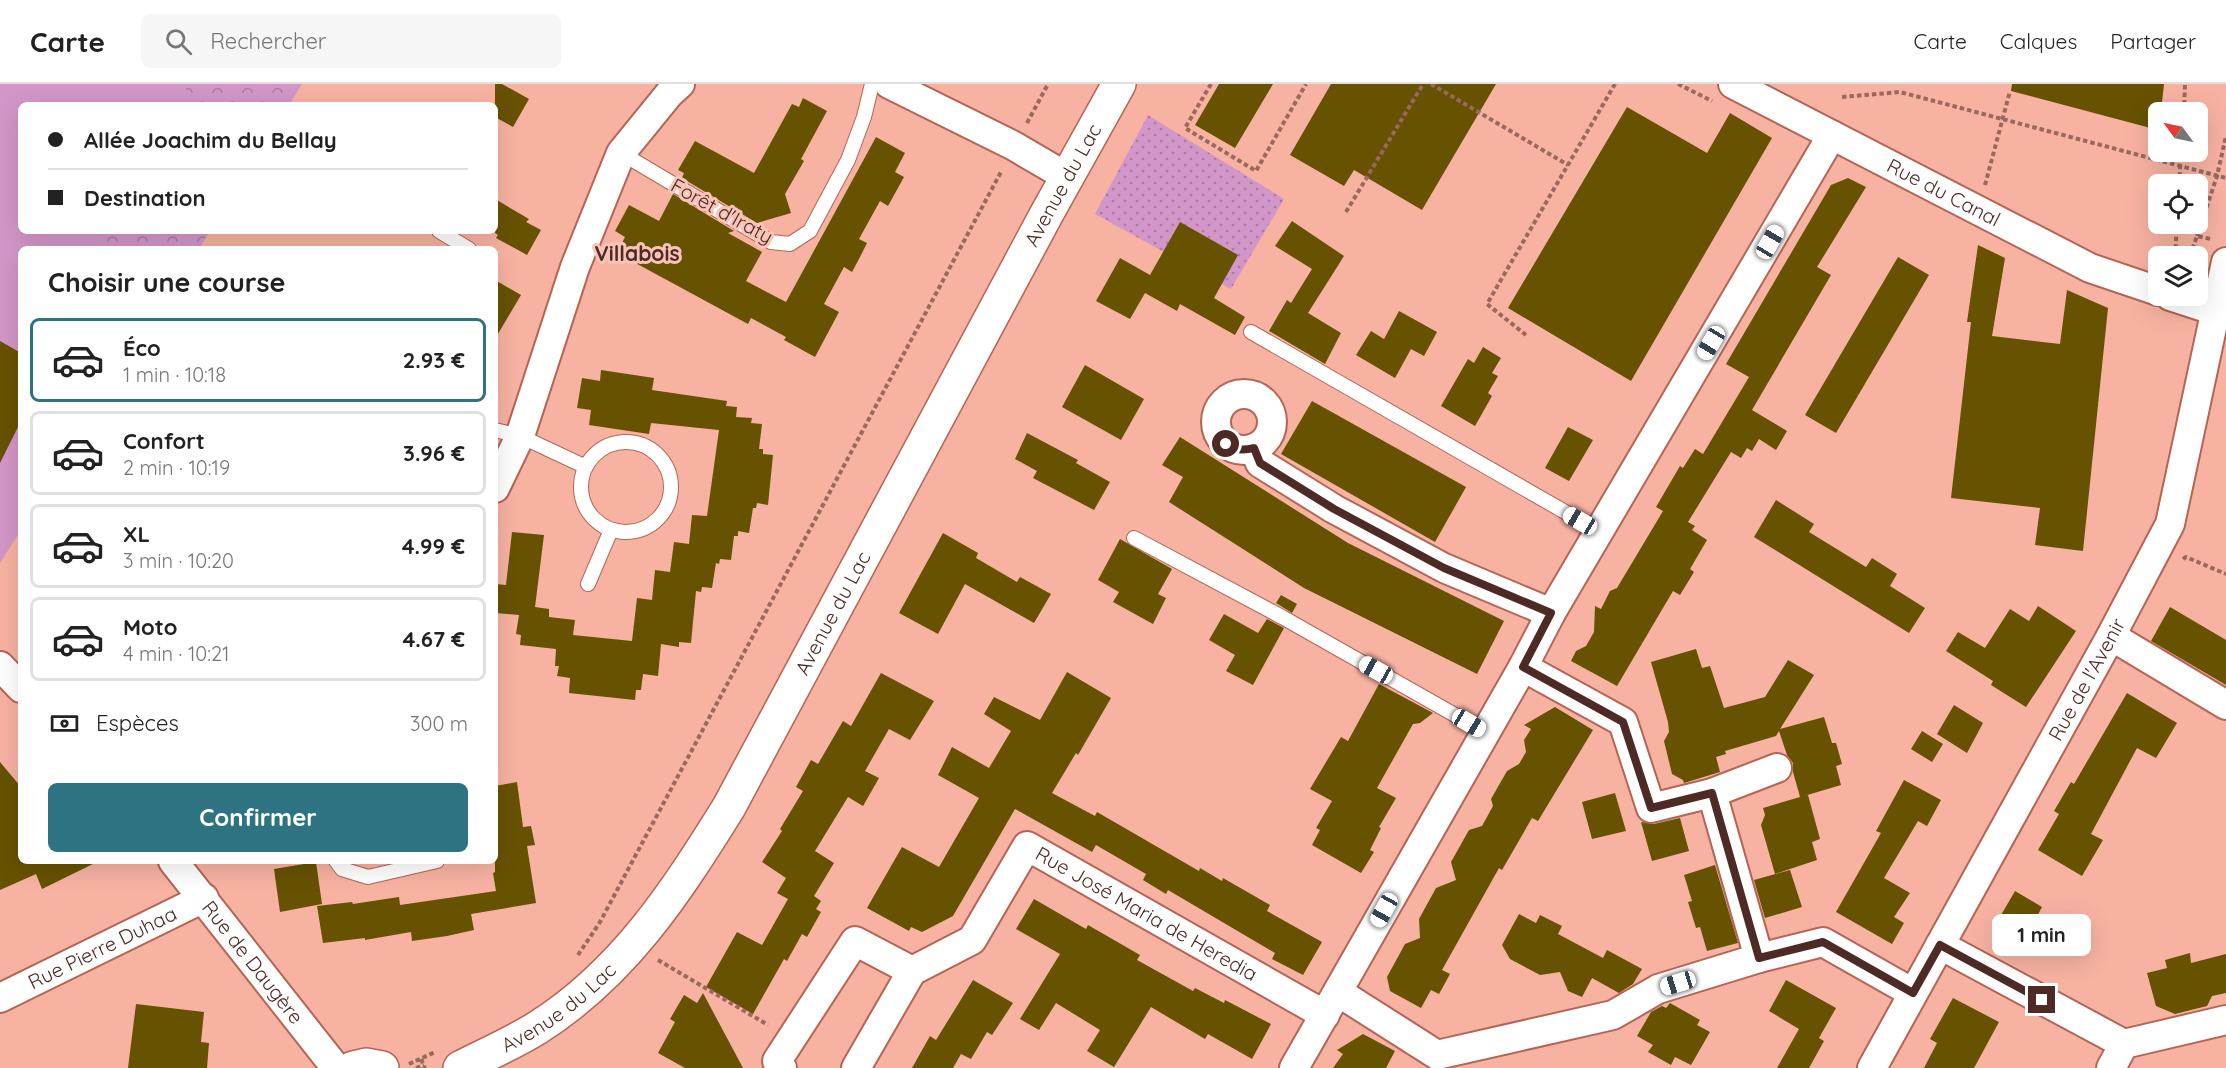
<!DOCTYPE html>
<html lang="fr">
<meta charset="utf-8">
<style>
:root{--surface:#fff;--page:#f6f6f6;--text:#222;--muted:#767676;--line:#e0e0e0;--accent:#2d7381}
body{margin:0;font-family:Quicksand,sans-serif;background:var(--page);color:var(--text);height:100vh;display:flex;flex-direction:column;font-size:22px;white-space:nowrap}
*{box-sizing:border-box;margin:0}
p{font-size:20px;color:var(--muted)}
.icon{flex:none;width:33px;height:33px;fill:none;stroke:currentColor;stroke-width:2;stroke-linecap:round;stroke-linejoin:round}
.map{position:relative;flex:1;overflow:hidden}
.side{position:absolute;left:18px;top:162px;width:480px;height:618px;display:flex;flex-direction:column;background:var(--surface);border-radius:9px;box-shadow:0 6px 24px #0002}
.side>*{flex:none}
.top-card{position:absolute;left:18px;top:18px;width:480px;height:132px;border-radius:9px;box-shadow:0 6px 24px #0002;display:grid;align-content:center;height:132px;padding:0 30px;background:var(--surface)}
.needle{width:39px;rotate:303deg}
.buttons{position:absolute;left:2148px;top:18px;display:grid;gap:12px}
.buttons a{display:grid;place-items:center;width:60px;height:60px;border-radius:9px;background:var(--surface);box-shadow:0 6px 24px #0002;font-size:30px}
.end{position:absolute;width:27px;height:27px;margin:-14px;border:8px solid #4d2b24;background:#fff;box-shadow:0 0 0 3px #fff}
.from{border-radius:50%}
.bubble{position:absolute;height:42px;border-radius:9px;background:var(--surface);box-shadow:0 6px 24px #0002;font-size:20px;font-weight:800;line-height:42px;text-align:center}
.car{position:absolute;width:18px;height:36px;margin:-18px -9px;border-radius:8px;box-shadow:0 0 4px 2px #0007;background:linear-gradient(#fff 24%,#345 0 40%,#fff 0 76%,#345 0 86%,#fff 0)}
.top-card b{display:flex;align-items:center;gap:21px;height:57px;font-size:22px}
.top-card b+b{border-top:2px solid var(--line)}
.top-card i{width:15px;height:15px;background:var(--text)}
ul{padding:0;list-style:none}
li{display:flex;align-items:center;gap:18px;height:84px;margin:0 12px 9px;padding:0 18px;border:3px solid var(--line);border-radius:9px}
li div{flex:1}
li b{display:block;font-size:22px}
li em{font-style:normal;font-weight:800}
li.current{border-color:var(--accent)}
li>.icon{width:54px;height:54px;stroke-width:1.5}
h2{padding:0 30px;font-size:27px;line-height:72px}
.pay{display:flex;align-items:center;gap:15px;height:66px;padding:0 30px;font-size:22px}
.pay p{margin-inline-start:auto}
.button{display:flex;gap:12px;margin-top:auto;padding:12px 30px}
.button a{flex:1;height:69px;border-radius:9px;background:var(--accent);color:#fff;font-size:24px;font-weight:800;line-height:69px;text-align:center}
header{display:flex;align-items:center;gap:36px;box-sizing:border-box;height:84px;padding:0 30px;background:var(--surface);border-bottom:2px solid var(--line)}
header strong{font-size:28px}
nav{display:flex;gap:33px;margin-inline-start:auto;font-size:21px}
.search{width:420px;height:54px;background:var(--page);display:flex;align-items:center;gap:15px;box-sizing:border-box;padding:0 21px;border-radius:9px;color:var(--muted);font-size:22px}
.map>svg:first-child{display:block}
</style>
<header>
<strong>Carte</strong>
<div class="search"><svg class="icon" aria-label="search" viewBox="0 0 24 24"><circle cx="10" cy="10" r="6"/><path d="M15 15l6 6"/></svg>Rechercher</div>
<nav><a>Carte</a><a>Calques</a><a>Partager</a></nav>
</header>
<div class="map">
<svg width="2226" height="984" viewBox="0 0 2226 984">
<defs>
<pattern id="grass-dots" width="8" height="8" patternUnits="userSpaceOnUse" patternTransform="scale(1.5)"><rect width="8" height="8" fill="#d396c8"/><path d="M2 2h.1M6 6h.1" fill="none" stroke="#ad7ba2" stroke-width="1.8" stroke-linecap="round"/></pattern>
<pattern id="forest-crowns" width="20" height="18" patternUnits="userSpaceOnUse" patternTransform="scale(1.5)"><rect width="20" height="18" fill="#d396c8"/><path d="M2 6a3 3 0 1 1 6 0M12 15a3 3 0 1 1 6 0" fill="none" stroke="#ad7ba2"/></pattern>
</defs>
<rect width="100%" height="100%" fill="#f7b2a2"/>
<!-- grass -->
<path fill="url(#grass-dots)" d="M1148,31L1284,115L1231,205L1095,130Z"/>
<!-- forest -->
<path fill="url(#forest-crowns)" d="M188,0H302L289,21H177Z
M107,147H210L199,165H97Z"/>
<!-- pitch -->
<path fill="#d396c8" d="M0,0H188L177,21H21V147H107L97,165H21V446L0,479Z"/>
<!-- building -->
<path fill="#665200" d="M495,0H502L529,15L513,43L495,33Z
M1219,0H1273L1235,64L1195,41Z
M1331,0H1496L1422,126L1354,86L1344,102L1290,71Z
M2012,0H2164L2161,28H2158V46L2011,7Z
M803,14L827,27L801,75L804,77L785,110L791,129L757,139L682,94L684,89L678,86L695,57L754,89L792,20L799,23Z
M1627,23L1707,69L1730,29L1772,54L1631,297L1508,224Z
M876,53L905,69L895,88L904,93L888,122L880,117L859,155L867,159L860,173L852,188L844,183L824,220L839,228L815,273L784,256L786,253L751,234L748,240L617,169L625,153L615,147L629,121L659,137L673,110L734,147L728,149L762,168L746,197L786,218Z
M1848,94L1866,103L1817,183L1831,191L1752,326L1787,347L1776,366L1759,355L1752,367L1747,364L1741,374L1731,368L1688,438L1695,442L1692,446L1707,456L1690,485L1694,488L1680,511L1673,507L1617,602L1571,577L1576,567L1586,562L1594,548L1595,522L1601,525L1610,507L1617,504L1663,427L1656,423L1680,382L1683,384L1695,365L1703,370L1749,293L1726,280L1831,101Z
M495,115L529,135L526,138L541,146L527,171L496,154L498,151L495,149Z
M1292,137L1344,172L1308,229L1341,249L1325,280L1269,247L1287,216L1291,219L1312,185L1275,162Z
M1180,138L1238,171L1214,214L1245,233L1235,251L1180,220L1177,227L1145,209L1130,235L1096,217L1120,174L1150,191Z
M1978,161L2005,174L1992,252L2060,260L2067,206L2108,224L2083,467L2035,461L2040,424L1951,414L1971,238H1967Z
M1898,173L1929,191L1836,349L1805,331Z
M495,196L521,211L495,255Z
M1399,227L1437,248L1424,272L1411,265L1395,294L1356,271L1371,247L1384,255Z
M0,257L21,269V337L0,379Z
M1483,263L1501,274L1492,289L1498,292L1488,309L1492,312L1475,342L1441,322L1468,275L1474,279Z
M1085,281L1144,315L1121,356L1062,323Z
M601,286L654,294L652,306L727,317L726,322L737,323L736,333L752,334L751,339L762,340L759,365H763V370L773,371L768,421L757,419L756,424H753L749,449L738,447V452H734L731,476L720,475L719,480L716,479L712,504L702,503L701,508L696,507L691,559L679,558V563L661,560L658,592L643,590L641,606H636L635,616L569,609L570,594L557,592L559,582H555L556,565L520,561L521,551L516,550L519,531L495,529V500L506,501L512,448L544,451L535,523L549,525V533L575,536L573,551L632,557L637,514L652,516L655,486L670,488L674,458L689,460L692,431L707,432L719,346L651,339L649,350L589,341L591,326L577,324L582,294L600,297Z
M1312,317L1466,403L1435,458L1281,370Z
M1568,343L1593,356L1569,397L1545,384Z
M1027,349L1078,376L1076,379L1110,398L1094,426L1033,394L1037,387L1015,375Z
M1180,353L1348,459L1504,537L1477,590L1304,504L1169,418L1183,393L1162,381Z
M1776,416L1814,440L1809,448L1866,483L1872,474L1897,490L1890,502L1925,524L1909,549L1754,453Z
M943,449L978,469L976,474L1017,498L1020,493L1051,510L1034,539L965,500L938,550L899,529Z
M1120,455L1172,485L1158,510L1166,514L1153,540L1113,518L1119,508L1098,496Z
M1281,511L1297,520L1292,529L1276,519Z
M2038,522L2076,547L2026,623L1991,601L1993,597L1946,567L1958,548L1985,564L2010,525L2029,537Z
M2170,523L2226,556V601L2151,557Z
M1224,530L1258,549L1267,535L1284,544L1253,601L1226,587L1235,571L1209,556Z
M1696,565L1702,584L1710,582L1724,624L1765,613L1788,576L1814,591L1780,645L1824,633L1832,659H1836L1842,680L1836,682L1841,701L1804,712L1808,711L1820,755L1812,758L1817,776L1775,790L1761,741L1765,731L1763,724L1800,713L1793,688V679L1787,671L1779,647L1776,652L1725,667L1726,670L1716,673L1720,688L1684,699L1683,696L1672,690L1664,657L1669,648L1668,638L1651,578Z
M1067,588L1111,614L1078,671L1076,669L1052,709L1095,732L1097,728L1199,787L1200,784L1222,797L1223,794L1270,821L1267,827L1322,858L1303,891L1272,875L1275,869L1168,806L1166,810L1143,796L1146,790L1096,761L1092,768L1015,725L953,832L922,848L911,843L909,847L867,824L902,763L939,783L979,714L938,691L952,663L989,684L1011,647L984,630L994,613L1040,636Z
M881,589L934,617L910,656L889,645L865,687L879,694L863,722L848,713L815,767L834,779L814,812L821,817L816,825L821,828L807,853L802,850L787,877L784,875L753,930L706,903L737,848L762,861L788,815L777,809L786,794L762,778L782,747L780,745L803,707L796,703L811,676L818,680L843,637L851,642Z
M1379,600L1433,629L1420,639L1413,640L1377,704L1396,714L1379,743L1381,744L1370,766L1374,768L1361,789L1312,761L1320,746L1316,744L1332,717L1310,705L1341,653L1348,657Z
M2127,609L2177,639L2156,674L2137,664L2091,750L2103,756L2082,792L2038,766L2059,730L2054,727L2071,698L2074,700Z
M1954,621L1983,639L1967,669L1937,650Z
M1555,623L1593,646L1538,737L1532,734L1502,786L1499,784L1442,886L1450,890L1439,910L1431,906L1421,924L1390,907L1387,893L1405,860L1420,854L1419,835L1436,804L1456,796L1451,778L1469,746L1482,742L1493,722L1491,715L1507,687L1519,680L1526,668L1524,656L1531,645L1524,641Z
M1922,647L1943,660L1932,678L1911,665Z
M0,678L21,703V777H99L42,805L36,790L0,806Z
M1904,696L1941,716L1927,742L1918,737L1884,794L1910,809L1894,833L1904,839L1892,860L1836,828L1881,749L1876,747Z
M517,698L523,743L531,742L535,761L527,762L536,819L471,830L474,846L447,852L412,857L411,848L365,856V854L323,859L317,822L352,818L353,820L399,813L400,821L496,807L493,789L495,788V702Z
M1615,709L1626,747L1592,755L1582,718Z
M1680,734L1689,767L1652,777L1641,738L1654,740Z
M316,778L322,820L280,828L274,785Z
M1715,781L1738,859L1707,867L1700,843L1696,844L1688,818L1692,817L1684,791Z
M1790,786L1802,823L1765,834L1754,796Z
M2015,807L2042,823L2021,862L1993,845Z
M1034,815L1086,845L1088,841L1140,871L1137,876L1193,907L1195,904L1224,919L1225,916L1271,940L1252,975L1208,950L1205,955L1151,923L1114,983L1087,967L1100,946L1056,919L1039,946L1020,935L1060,870L1016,845Z
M1519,830L1536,839L1540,831L1562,842L1558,850L1603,874L1607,866L1642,885L1633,900L1619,909L1592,894L1582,913L1568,907L1560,888L1540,891L1510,875L1502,861Z
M2190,869L2191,879L2226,870V909L2212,912L2207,922L2175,930L2156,922L2147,889L2167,884L2165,876Z
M973,896L1013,919L992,951L987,948L971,975L961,970L953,984H912L930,952L936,956Z
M1786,896L1836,924L1819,954L1824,957L1809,984H1777L1799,945L1769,927Z
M703,909L743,984H685L658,969L675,938L670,935L684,911L697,919Z
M1953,914L1999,938L1974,984H1924L1937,959L1930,955Z
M1670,919L1700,936L1697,941L1710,948L1691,981L1675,973L1671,981L1648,968L1653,961L1637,952L1651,928L1662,922L1666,924Z
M136,920L204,928L201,958L209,959L207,984H128Z
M1363,950L1395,967L1386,984H1333L1343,970L1337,966Z"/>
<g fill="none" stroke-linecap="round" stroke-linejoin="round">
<defs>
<path id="lane" d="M621,69L771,158L790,160L810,147L848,76L864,33L872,0
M439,147L469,165
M1251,248L1600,448
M495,346L520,352L586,383
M581 403a45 45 0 1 1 90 0a45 45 0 1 1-90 0Z
M1134,454L1282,533L1485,648
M588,500L611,446
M336,777L342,785L368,793L437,777"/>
<g id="street">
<path d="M889,0L1014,62L1067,93"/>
<path id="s1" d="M1733,0L2090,184L2158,207"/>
<path d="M2170,212L2216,227"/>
<circle cx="1244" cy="338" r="28"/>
<path d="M1254,364L1260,379L1334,425L1444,484L1551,529"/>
<path d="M495,404L520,352L575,183L621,69L669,10L680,0"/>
<path d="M2111,552L2226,621"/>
<path d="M0,582L21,604"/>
<path d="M1523,583L1623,638L1651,724L1712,709L1759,874"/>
<path d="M1712,709L1777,684"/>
<path id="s2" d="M173,777L332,979"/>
<path d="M1940,861L2124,960L2226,936"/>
<path d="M1338,908L1437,971L1613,931L1658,905L1759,874L1823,858L1913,909"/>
<path id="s3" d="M0,914L204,814"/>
<path id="s4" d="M782,984L777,977L855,857L912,887L972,856L1027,762L1325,931"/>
<path d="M856,984L912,887"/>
<path d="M1294,984L1523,583L1551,529L1832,51"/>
<path id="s5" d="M1872,984L2111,552L2170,440L2226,178"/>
<path d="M2111,984L2124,960"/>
</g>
<g id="secondary">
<path d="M353,984L366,981L382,984"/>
<path id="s6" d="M460,984C485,971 513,959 537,944C624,889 676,808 729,723L1046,131L1119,0"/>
</g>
</defs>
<!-- lane casing -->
<use href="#lane" stroke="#b46554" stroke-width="16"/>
<!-- street casing -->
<use href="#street" stroke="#b46554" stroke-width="32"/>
<!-- secondary casing -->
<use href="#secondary" stroke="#b46554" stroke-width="36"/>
<!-- path -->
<path stroke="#9a685d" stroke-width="4" stroke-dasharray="4.5 3" stroke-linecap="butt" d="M1211,0L1185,44L1256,87L1306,0
M1431,0L1568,81
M1678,0L1712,17
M1842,13L1900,8L2226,94
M2184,28L2185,0
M1027,39L1048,0
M2179,100L2181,68
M1985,101L2010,7
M1346,128L1423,0
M2197,152L2217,92L2226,52
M2175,172L2177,140
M2190,172L2197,152L2211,155
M1526,251L1487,220L1615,0
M2183,475L2186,473L2226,490
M578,871L600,838L1002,86
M658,876L768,941
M421,975L425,984
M409,980L435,968
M416,984L424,981"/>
<!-- lane -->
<use href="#lane" stroke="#fff" stroke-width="14"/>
<!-- street -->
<use href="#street" stroke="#fff" stroke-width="28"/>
<!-- secondary -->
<use href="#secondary" stroke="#fff" stroke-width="33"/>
</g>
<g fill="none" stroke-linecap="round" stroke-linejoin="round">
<!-- route -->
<path stroke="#4d2b24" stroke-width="8" d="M1226,360C1236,366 1243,367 1254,364L1260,379L1334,425L1444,484L1551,529L1523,583L1623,638L1651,724L1712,709L1759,874L1823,858L1913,909L1940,861L2042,916"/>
</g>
<g text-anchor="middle" stroke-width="6" stroke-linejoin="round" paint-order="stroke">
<!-- street labels -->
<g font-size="20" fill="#4d2b24" stroke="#f9c4b8">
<text dy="7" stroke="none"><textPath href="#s6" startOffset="1088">Avenue du Lac</textPath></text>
<text dy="7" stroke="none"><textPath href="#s1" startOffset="237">Rue du Canal</textPath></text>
<text transform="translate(722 127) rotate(29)" y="7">Forêt d'Iraty</text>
<text dy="7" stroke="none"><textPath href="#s6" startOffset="602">Avenue du Lac</textPath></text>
<text dy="7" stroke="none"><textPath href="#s5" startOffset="444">Rue de l'Avenir</textPath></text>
<text dy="7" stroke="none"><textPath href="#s4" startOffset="530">Rue José Maria de Heredia</textPath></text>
<text dy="7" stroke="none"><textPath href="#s3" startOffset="114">Rue Pierre Duhaa</textPath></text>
<text dy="7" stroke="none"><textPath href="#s2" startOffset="129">Rue de Daugère</textPath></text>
<text dy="7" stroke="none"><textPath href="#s6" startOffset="116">Avenue du Lac</textPath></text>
</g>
<!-- neighbourhood labels -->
<g font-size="21" font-weight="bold" fill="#4d2b24" stroke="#f9c4b8">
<text x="637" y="177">Villabois</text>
</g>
</g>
</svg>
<div class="buttons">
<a><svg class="needle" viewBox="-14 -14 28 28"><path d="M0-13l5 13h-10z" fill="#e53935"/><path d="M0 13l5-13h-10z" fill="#767676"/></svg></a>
<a><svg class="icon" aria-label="locate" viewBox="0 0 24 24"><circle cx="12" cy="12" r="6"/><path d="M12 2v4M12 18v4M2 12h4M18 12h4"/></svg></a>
<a><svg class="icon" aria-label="layers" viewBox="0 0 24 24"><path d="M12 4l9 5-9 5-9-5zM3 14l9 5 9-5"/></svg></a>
</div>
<i class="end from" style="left:1226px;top:360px"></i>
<i class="end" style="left:2042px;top:916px"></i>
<div class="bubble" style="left:1992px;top:830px;width:99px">1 min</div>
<i class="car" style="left:1770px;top:158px;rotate:30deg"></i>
<i class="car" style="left:1711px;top:259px;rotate:211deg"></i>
<i class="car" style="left:1580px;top:437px;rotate:300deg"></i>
<i class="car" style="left:1376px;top:586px;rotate:299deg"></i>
<i class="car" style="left:1469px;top:639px;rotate:121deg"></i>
<i class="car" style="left:1384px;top:826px;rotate:209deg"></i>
<i class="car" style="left:1678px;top:899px;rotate:253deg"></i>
<div class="top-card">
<b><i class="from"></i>Allée Joachim du Bellay</b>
<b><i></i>Destination</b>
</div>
<section class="side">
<h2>Choisir une course</h2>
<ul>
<li class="current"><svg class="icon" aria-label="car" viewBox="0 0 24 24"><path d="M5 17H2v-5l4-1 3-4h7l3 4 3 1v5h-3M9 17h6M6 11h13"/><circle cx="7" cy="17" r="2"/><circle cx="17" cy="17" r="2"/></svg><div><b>Éco</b><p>1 min · 10:18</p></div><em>2.93 €</em></li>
<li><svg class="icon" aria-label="car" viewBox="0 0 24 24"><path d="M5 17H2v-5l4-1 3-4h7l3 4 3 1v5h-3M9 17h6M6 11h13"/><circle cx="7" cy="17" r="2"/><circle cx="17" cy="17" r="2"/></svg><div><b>Confort</b><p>2 min · 10:19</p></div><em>3.96 €</em></li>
<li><svg class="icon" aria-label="car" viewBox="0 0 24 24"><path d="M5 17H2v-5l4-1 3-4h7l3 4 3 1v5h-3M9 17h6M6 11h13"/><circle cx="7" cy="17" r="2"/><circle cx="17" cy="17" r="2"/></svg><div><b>XL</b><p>3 min · 10:20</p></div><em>4.99 €</em></li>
<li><svg class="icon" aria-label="car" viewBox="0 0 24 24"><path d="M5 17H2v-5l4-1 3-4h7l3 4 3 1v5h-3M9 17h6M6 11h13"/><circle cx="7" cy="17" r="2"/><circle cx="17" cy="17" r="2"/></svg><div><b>Moto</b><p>4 min · 10:21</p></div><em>4.67 €</em></li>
</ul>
<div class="pay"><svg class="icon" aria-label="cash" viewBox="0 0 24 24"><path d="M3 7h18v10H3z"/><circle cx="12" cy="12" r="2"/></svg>Espèces<p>300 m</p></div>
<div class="button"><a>Confirmer</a></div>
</section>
</div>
